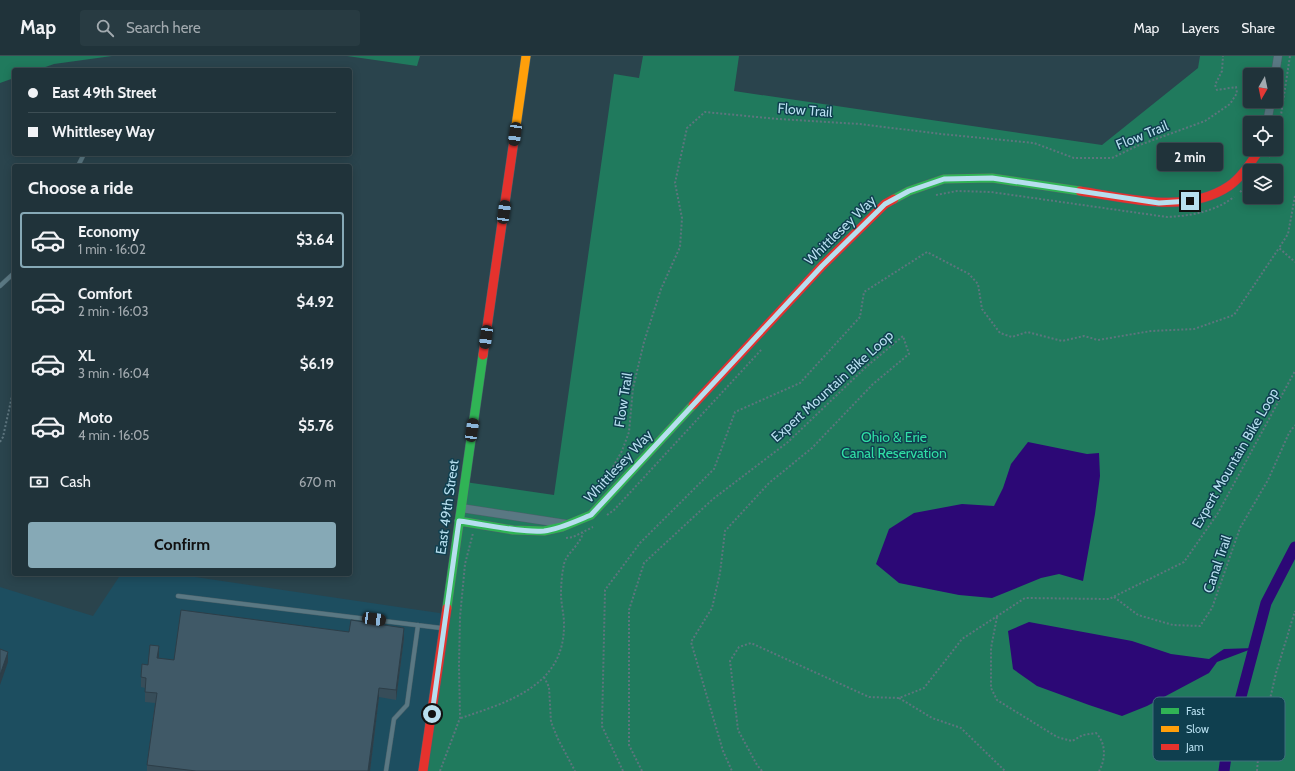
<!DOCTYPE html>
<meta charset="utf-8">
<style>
:root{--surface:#20333a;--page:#283b42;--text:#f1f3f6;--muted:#a2aaaf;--line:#3d4e54;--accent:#86a9b6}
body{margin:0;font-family:Cabin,sans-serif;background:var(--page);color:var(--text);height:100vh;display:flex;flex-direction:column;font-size:15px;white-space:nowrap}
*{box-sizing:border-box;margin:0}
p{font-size:13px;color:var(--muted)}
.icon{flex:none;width:22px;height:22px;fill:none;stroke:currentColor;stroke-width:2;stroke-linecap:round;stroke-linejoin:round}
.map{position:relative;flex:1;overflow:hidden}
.details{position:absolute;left:12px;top:108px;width:340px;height:412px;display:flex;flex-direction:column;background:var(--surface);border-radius:4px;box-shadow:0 2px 10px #0003,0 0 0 1px var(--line)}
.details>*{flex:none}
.top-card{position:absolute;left:12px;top:12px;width:340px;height:88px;border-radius:4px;box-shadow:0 2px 10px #0003,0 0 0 1px var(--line);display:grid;align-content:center;height:88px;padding:0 16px;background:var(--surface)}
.needle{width:26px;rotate:189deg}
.controls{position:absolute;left:1243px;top:12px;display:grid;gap:8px}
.controls a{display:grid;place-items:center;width:40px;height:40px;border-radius:4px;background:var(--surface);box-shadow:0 2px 10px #0003,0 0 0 1px var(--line);font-size:20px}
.end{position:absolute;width:18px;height:18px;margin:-9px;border:5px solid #b7dfef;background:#111;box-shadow:0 0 0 2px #111}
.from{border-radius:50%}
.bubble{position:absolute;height:28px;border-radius:4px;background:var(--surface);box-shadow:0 2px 10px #0003,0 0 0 1px var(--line);font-size:13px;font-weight:700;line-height:28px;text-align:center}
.car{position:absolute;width:12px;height:24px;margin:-12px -6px;border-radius:5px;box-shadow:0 0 3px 1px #0007;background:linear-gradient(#222 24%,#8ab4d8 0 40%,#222 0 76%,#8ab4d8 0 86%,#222 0)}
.top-card b{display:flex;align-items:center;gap:14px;height:38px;font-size:15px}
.top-card b+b{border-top:1px solid var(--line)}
.top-card i{width:10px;height:10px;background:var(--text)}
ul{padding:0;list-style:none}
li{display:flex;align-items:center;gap:12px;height:56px;margin:0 8px 6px;padding:0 8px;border:2px solid transparent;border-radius:4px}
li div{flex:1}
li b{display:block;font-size:15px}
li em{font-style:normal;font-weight:700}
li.active{border-color:var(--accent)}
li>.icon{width:36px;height:36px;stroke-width:1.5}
h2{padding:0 16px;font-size:18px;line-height:48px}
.pay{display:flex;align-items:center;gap:10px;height:44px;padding:0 16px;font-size:15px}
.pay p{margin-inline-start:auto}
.primary-button{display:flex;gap:8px;margin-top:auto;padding:8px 16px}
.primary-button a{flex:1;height:46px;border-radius:4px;background:var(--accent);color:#111;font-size:16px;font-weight:700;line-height:46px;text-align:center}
header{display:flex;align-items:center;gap:24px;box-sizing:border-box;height:56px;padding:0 20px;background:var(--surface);border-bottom:1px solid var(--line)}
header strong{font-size:19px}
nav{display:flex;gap:22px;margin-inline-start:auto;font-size:14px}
.search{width:280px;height:36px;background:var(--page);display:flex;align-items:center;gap:10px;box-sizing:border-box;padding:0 14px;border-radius:4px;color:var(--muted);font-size:15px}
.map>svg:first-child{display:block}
</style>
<header>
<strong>Map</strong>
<div class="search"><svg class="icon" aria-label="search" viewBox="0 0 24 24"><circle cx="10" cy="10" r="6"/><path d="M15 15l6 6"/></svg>Search here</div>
<nav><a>Map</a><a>Layers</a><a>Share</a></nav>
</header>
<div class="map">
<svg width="1295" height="715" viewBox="0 0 1295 715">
<rect width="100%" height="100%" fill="#2a444d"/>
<!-- built -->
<path fill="#1d4e60" d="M121,518H175L446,558L423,715H0V531L93,560Z"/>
<!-- green -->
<path fill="#207a5d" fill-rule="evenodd" d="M0,0H112L54,8L37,14H14V22L0,27Z
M347,0H420L417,10Z
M643,0H739L734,35L1102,89L1198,12L1200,0H1295V715H424L465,426L554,439L614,18L639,22ZM1250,19H1276V45H1250ZM1250,67H1276V93H1250ZM1250,115H1276V141H1250Z"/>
<!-- water -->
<path fill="#2c0876" d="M1028,386L1087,398L1099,397L1100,420L1095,458L1083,525L1059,518L1041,522L992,542L959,539L899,527L876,508L889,473L914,457L962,448L994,450L1003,432L1011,408Z
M1029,566L1132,585L1171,598L1209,603L1224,593L1254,592L1217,606L1209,617L1147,650L1122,660L1089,649L1037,630L1013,613L1008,575Z"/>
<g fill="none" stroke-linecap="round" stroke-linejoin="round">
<!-- canal -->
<path stroke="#2c0876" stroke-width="11" d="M1224,715L1227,693L1266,547L1295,491"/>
<defs>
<path id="lane" d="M78,110L84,98
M0,230L14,217
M178,540L441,572
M386,715L394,663L407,649L418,569"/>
<path id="street" d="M1275,19L1278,0
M1267,67L1271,45
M461,452L566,468"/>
<path id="fast" d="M894,143L909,135L944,123L992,122L1080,135
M459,465L513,474L544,475L562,471L591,459L693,349
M447,552L483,299"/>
<path id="slow" d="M515,77L526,0"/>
<path id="jam" d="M1080,135C1128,142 1186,159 1229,130C1242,121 1251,106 1260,93
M483,299L515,77
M693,349L822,210L885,148L894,143
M423,715L447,552"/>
</defs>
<!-- lane casing -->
<use href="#lane" stroke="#4a616a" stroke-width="5"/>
<!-- street casing -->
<use href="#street" stroke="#4a616a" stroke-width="9"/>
<!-- fast casing -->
<use href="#fast" stroke="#4a616a" stroke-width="10"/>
<!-- slow casing -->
<use href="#slow" stroke="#4a616a" stroke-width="10"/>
<!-- jam casing -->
<use href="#jam" stroke="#4a616a" stroke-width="10"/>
<!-- path -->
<path stroke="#5d757e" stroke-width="2" stroke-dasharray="2 2" stroke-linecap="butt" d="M1276,85L1281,59L1290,0
M1269,101L1273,93
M1240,136L1247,129
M936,139L957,135L991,136L1167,161C1190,160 1214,156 1234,141
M1295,140L1288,178L1279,192L1295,206
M0,386L3,381L14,331
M603,428L622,395L629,376L633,332L644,286L661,233L680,191L682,162L675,127L687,72L705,56L778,63L860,68L941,78L1034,87L1074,102H1112L1137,90L1205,65L1230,48L1237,37L1236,31L1217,34L1215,29L1222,15L1223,0
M607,459L614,454L762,293
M566,482L573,481L593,471
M1114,541L1138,559L1173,569L1200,570L1212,552L1240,472L1268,424L1289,377L1295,369
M997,561L991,592V632L997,644L1057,681L1072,685L1083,679L1096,677C1106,687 1106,703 1099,715
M544,621L549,631L551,666L558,683L575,715
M899,642L932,662L961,672L1005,715
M461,662C508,646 565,630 564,568C564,558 561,548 561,538C561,528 562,517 564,508C566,499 575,493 579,485C581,483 582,480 583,477
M440,715L460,662L459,609L460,561L465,508L473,477
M623,715L602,670L605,534L640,487L714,413L735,356L800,327L860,261L864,236L927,196L969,218L978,228L982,253L1000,277L1012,281L1027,276L1062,285L1084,280L1098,284L1151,275L1194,273L1234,259L1279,192
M642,715L629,689V554L644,507L713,443L788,386L866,311L903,280L909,298L873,328L812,392L769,427L725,475L720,517L712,552L691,586L723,695L732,715
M762,715L757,709L738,674L730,605L739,591L751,587L869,641L899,642L924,632L962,583L1025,542L1109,543L1184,506L1218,457L1295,315
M1257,715L1259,691L1276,617L1295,555"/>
<!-- lane -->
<use href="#lane" stroke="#5a7883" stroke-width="4"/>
<!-- street -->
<use href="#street" stroke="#5a7883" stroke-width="8"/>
<!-- fast -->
<use href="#fast" stroke="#30b455" stroke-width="9"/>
<!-- slow -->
<use href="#slow" stroke="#ff9f0a" stroke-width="9"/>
<!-- jam -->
<use href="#jam" stroke="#e5322d" stroke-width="9"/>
</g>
<!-- wall -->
<path fill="#374d59" d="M349,576L404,582L396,644L379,641L370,715H147V709L155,647L145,646V632L141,631V621L148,609L159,600V602L174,604Z"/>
<!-- shaded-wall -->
<path fill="#2d3e48" d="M404,572V582L396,644V634Z
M159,590V600L157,611V602Z
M8,596V606L0,629V619Z
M379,632V641L370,715H368Z"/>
<!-- building -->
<path fill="#405967" stroke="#2d3e48" d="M181,554L349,576L351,564L404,572L396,634L379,632L368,715H196L147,709L157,637L145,636L146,622L141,621L142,608L148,609L150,589L159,590L157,602L174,604Z
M0,593L8,596L0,619Z"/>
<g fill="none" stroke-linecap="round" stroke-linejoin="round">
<!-- route -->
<path stroke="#b7dfef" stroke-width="5" d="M432,658L459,465C484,468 520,477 544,475C560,473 576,465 591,459L822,210L885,148L909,135L944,123L992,122L1159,147L1190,145"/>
</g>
<g text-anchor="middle" stroke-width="3" stroke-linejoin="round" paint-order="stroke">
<!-- street labels -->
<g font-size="14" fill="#b7dfef" stroke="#0f3f4f">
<text transform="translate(805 54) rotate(4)" y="5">Flow Trail</text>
<text transform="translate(1142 79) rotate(-22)" y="5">Flow Trail</text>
<text transform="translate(840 174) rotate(-44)" y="5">Whittlesey Way</text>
<text transform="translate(832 330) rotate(-42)" y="5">Expert Mountain Bike Loop</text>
<text transform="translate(623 344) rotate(-81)" y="5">Flow Trail</text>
<text transform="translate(1235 402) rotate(-60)" y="5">Expert Mountain Bike Loop</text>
<text transform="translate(618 410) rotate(-47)" y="5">Whittlesey Way</text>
<text transform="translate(447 451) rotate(-82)" y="5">East 49th Street</text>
<text transform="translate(1217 508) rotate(-71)" y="5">Canal Trail</text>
</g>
<!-- park labels -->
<g font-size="14" fill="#30dfa5" stroke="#0f3f4f">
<text x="894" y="386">Ohio &amp; Erie<tspan x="894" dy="16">Canal Reservation</tspan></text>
</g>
</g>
<!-- legend -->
<rect x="1153" y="641" width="132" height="64" rx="6" fill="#0f3f4f" stroke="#416f7f" stroke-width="1"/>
<rect x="1161" y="652" width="18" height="6" fill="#30b455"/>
<rect x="1161" y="670" width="18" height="6" fill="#ff9f0a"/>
<rect x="1161" y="688" width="18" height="6" fill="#e5322d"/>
<g font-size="11" fill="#b7dfef">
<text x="1186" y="659">Fast</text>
<text x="1186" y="677">Slow</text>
<text x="1186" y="695">Jam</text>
</g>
</svg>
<div class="controls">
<a><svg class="needle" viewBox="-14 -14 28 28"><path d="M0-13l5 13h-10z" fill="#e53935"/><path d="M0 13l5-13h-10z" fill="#a2aaaf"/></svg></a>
<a><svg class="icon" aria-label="locate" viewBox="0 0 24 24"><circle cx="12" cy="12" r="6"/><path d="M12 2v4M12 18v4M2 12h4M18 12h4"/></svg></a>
<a><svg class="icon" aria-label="layers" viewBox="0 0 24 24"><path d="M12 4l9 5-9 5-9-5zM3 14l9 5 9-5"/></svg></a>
</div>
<i class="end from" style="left:432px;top:658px"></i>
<i class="end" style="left:1190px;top:145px"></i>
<div class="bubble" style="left:1157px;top:87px;width:66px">2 min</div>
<i class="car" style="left:515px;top:78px;rotate:188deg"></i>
<i class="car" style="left:504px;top:156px;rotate:8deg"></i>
<i class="car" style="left:486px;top:281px;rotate:188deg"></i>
<i class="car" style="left:472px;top:374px;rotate:8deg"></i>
<i class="car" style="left:374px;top:563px;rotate:98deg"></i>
<div class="top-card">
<b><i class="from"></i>East 49th Street</b>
<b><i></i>Whittlesey Way</b>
</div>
<section class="details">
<h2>Choose a ride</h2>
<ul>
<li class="active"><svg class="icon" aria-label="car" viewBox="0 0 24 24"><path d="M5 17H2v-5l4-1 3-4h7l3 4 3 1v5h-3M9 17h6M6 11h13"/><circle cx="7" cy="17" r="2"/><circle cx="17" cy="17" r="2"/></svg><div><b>Economy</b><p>1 min · 16:02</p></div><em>$3.64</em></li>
<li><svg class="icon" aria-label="car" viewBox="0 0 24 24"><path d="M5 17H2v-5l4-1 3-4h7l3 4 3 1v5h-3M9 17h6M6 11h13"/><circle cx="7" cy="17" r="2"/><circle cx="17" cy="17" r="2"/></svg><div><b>Comfort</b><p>2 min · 16:03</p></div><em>$4.92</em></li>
<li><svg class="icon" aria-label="car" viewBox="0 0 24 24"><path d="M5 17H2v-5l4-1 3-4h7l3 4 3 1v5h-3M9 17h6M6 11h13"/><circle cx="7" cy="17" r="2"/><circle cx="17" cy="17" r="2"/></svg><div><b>XL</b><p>3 min · 16:04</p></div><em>$6.19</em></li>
<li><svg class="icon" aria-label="car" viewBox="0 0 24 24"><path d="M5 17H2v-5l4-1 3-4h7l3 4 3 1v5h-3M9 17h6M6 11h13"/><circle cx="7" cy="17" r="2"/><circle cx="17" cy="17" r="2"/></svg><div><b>Moto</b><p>4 min · 16:05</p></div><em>$5.76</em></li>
</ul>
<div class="pay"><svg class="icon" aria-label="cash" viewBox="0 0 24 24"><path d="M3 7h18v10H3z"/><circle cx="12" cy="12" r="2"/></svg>Cash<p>670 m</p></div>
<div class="primary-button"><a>Confirm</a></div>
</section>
</div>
